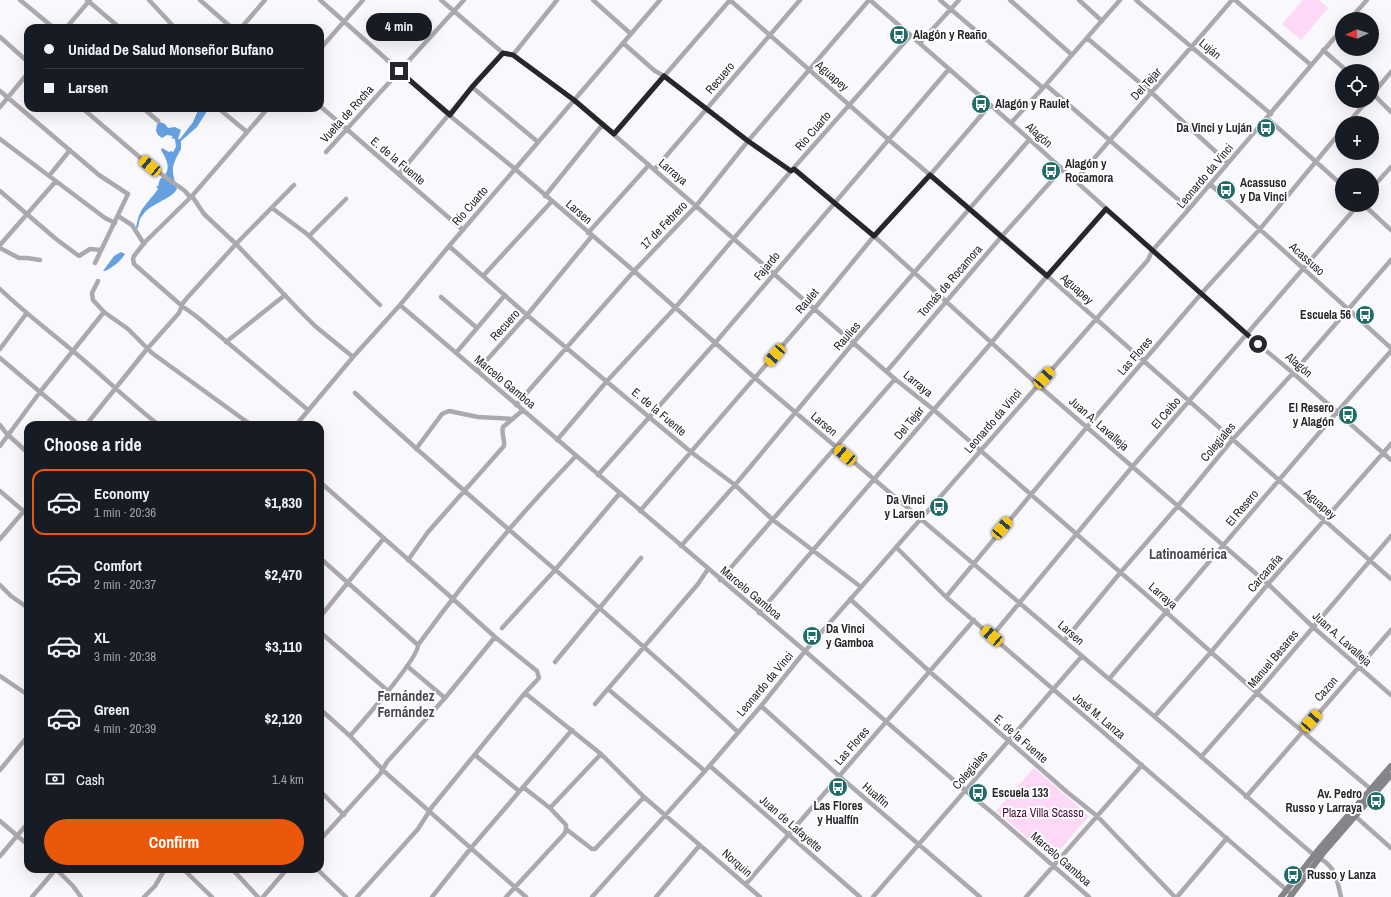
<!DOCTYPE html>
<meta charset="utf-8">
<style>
:root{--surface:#171b24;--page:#20242c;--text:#f1f3f6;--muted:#9ea1a6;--line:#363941;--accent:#ea580c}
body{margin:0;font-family:"Archivo Narrow",sans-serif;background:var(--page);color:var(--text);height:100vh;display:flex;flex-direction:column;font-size:15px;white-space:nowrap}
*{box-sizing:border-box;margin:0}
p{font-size:13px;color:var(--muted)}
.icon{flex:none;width:22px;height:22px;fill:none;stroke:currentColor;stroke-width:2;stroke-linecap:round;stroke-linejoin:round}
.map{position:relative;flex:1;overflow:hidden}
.drawer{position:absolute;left:24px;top:421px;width:300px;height:452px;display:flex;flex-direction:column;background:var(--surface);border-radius:12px;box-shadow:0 4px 16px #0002}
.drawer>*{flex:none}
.guide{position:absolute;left:24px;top:24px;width:300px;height:88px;border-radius:12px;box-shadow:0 4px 16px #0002;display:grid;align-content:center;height:88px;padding:0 20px;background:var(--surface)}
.needle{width:26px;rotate:267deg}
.tools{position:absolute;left:1335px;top:12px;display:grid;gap:8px}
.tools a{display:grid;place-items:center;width:44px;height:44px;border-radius:50%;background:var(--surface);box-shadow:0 4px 16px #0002;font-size:20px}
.end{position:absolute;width:18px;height:18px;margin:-9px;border:5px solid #27262b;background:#fff;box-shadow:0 0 0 2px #fff}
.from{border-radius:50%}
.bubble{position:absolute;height:28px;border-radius:14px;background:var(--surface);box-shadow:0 4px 16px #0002;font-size:13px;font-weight:700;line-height:28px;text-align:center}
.car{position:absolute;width:12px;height:24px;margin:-12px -6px;border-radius:5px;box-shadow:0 0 3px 1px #0007;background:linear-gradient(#f5c518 24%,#345 0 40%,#f5c518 0 76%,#345 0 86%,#f5c518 0)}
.guide b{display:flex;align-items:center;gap:14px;height:38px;font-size:15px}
.guide b+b{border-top:1px solid var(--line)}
.guide i{width:10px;height:10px;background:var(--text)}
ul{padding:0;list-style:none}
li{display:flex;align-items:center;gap:12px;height:66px;margin:0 8px 6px;padding:0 12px;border:2px solid transparent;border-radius:12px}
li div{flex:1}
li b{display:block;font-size:15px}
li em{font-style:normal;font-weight:700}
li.selected{border-color:var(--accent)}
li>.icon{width:36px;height:36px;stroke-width:1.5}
h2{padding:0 20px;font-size:18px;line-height:48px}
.pay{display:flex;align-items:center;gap:10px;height:44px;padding:0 20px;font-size:15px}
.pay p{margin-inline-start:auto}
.action{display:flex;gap:8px;margin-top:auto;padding:8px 20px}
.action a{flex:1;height:46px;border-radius:24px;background:var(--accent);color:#fff;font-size:16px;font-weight:700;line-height:46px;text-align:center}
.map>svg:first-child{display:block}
</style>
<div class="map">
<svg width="1391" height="897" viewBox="0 0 1391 897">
<rect width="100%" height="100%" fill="#f8f8fd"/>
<!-- green -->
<path fill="#fed8f7" d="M1303,0H1319L1328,8L1301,40L1282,24Z
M1034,768L1089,816L1052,859L996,811Z"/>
<!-- water -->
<path fill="#65a0e1" d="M199,108H209L197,127L181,141V149C171,167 171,169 177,189C171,200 150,203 142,216C139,219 139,224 138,228L136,229C139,207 146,206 158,189L156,186H158L160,179C172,171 168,161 161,150L162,148L169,152L171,151L173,152L176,147L175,139L171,138L173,136L167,135L162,138L158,135L156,131L157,124L160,122L165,124L168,128L175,127L181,130L178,139H180L193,122Z
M121,252L125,254C121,261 113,267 105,271H103L114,256Z"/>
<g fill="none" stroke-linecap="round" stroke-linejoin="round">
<!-- minor -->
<path stroke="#aca9ae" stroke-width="4.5" d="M20,0L54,28
M87,0L120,28
M149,0L175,28
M200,0L232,28
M320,0L449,115L515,169L634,271L755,378L1109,679C1179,735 1246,797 1314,855C1336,866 1336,876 1341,897
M441,0L503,53L513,55L574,100L895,379L934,410L1166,612L1257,693L1373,791
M593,0L631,34
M870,0L1011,123L1246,334L1293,373L1391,460
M940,0L1043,88
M1010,0L1072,55
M1079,0L1102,21
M1136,0L1271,114
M1235,0L1311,65
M1350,19L1367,0
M66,28L90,0
M241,28L265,0
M0,37L28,62
M1087,38L1152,93L1228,163
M623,43L655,71L664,76L748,141L791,171
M920,43L959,0
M320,49L363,0
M1323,50L1347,71
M513,55L557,0
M1046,85L1189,209
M472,87L538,142
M0,91L99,175L128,194L95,263
M1372,93L1391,112
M1372,95L1391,72
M320,106L463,230
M0,107L28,73
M82,108L150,166L185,191L190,197
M143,108L158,121
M218,108L247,132
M268,108L192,196L145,242L134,256L133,259L134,264L182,306L196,316L308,410
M1267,118L1342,185
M1011,123L1043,88L1120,0
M1348,123L1367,101
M614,134L730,0L889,140L1002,236L1391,579
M0,139L105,218L115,223
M326,152L464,0
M655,169L800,0
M794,169L874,236L1038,385L1268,584L1313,627L1391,695
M399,174L472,87L503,53
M49,176L70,150
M1075,181C1126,120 1180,61 1232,0
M1210,184L1391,348
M1372,188L1391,167
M0,191L56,239L79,256L90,249L101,250
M192,196L204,214L236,244L299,310L315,326L353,357
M545,196L603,124
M1364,205L1391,230
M272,208L307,234L380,305
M118,216L132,225L144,244
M588,233L649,165
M309,236L346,199
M0,245L56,181
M449,246L527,315L691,452L735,485L773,520L861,587
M0,248L19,258H27L40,260
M483,276L552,201
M98,281L92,293L93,300L104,312L128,329L152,353L247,422L252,425
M0,289C24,312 48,330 73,351C102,375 129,402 159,425
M441,297L477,328
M400,305L805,651L973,797L994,814L1089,897
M226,342L285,295
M0,349L26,314
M456,353L505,295
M0,358L79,425
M477,371L527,315L592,236
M887,371L1002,236L1062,169
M355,393C480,509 613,615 738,732
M516,405L634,271L696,206L748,141L869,0
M0,425L6,433L28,453
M86,425L147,349L179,313L183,303L187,298L236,244L294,185
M296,425L353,357L400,305L449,246L660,0
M557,440L607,381L675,308L791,171L911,35
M0,446L40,392L104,312
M416,449L442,414L449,411L478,417L513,419
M598,475L715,343L949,69
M320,482L452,598L495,637L537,671L539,678L525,693L432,807L418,829L357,897
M0,491L28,515
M640,511L815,308L874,236L930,175L990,105
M0,539L28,506
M681,546L735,485L854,342L1029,140
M897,548L946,597L1289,892
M320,558L418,645
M408,560L428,532L504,446C505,439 501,434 503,427L523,410
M720,580L895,379
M0,585L11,596L28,608
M946,597L1087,427L1201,294L1260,229L1342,130
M850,599L929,671L1067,792L1097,816L1175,897
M759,613L992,342L1047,276L1106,209
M320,617L384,538
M502,628L555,570L620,493
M320,632L388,691
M992,636L1132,467L1358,205
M1064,641L1120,573L1177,507L1233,439L1293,373L1391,260
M555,662L641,558
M407,666L445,698
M0,676L28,695
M1109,679L1337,412L1391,351
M608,689L705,771
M525,693L601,754L644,797L760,897
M595,704L698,584L708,569
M761,706L839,776L980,897
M320,709L350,736L386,773L526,897
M1155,716L1211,652L1268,584L1391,444
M350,736C362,722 419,658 418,645C466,579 519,515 576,456
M475,755L519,791
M1201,757L1257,693L1391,536
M710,766L860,897
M0,770L28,736
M320,791L344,815
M1246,797L1391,630
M550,808L601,754
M1355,816L1391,848
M0,821L28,845
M566,829L592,849H595L644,797
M320,840L380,774L387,762L445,698L495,637
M0,856L28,823
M183,869L212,897
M232,869L258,897
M317,869L346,897
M746,884L974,620
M32,897L56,869L73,886L81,897
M144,897L155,886L165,869
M263,897L287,869
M432,897L471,848L572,730
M506,897L565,833L566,829V825L550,808L523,787
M592,897L705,771L761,706L805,651L1148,260L1152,251L1189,209L1342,29
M656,897L700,845
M873,897L1082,656
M1026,897L1142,765
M1177,897L1227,838"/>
<!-- secondary -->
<path stroke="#87838a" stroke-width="6" d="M1281,897L1319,849L1391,766
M1290,897L1324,852L1391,775"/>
</g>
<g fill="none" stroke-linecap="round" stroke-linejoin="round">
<!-- route -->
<path stroke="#27262b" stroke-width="5" d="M399,71L450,115L472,87L503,53L513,55L574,100L614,134L664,76L748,141L791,171L794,169L874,236L930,175L1047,276L1106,209L1258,344"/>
</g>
<!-- icons -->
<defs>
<symbol id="bus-disc" viewBox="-11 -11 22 22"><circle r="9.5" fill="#206c69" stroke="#fff"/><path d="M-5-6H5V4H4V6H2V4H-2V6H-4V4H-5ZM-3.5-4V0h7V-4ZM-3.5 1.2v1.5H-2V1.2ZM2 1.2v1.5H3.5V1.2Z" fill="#fff"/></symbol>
</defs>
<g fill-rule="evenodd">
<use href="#bus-disc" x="888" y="24" width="22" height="22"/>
<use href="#bus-disc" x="970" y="93" width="22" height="22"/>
<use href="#bus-disc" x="1255" y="117" width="22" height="22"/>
<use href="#bus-disc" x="1040" y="160" width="22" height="22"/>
<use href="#bus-disc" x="1215" y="179" width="22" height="22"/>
<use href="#bus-disc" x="1354" y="304" width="22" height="22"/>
<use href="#bus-disc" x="1337" y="404" width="22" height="22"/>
<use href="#bus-disc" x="928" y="496" width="22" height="22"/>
<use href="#bus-disc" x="801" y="625" width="22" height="22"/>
<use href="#bus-disc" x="827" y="776" width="22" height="22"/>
<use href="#bus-disc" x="967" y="782" width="22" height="22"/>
<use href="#bus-disc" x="1365" y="790" width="22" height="22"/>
<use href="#bus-disc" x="1282" y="864" width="22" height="22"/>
</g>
<g text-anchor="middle" stroke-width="4" stroke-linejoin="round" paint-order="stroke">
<!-- poi labels -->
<g font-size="12" font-weight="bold" fill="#27262b" stroke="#fff" text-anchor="start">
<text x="913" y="39">Alagón y Reaño</text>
<text x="995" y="108">Alagón y Raulet</text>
<text x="1252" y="132" text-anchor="end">Da Vinci y Luján</text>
<text x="1065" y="168">Alagón y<tspan x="1065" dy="14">Rocamora</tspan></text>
<text x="1240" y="187">Acassuso<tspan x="1240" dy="14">y Da Vinci</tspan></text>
<text x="1351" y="319" text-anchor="end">Escuela 56</text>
<text x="1334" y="412" text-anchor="end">El Resero<tspan x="1334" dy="14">y Alagón</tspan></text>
<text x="925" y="504" text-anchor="end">Da Vinci<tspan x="925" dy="14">y Larsen</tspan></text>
<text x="826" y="633">Da Vinci<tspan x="826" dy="14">y Gamboa</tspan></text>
<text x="992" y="797">Escuela 133</text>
<text x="1362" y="798" text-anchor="end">Av. Pedro<tspan x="1362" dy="14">Russo y Larraya</tspan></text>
<text x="838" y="810" text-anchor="middle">Las Flores<tspan x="838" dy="14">y Hualfín</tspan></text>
<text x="1307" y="879">Russo y Lanza</text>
</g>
<!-- street labels -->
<g font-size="12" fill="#27262b" stroke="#fff">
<text transform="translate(1210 49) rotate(40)" y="4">Luján</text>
<text transform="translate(832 76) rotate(41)" y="4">Aguapey</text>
<text transform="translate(720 78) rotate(-50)" y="4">Recuero</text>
<text transform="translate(1146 84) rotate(-48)" y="4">Del Tejar</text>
<text transform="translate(347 114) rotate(-48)" y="4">Vuelta de Rocha</text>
<text transform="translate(813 131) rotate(-49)" y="4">Río Cuarto</text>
<text transform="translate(1039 135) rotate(42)" y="4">Alagón</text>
<text transform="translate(398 161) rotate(40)" y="4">E. de la Fuente</text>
<text transform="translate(673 172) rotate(40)" y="4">Larraya</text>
<text transform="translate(1205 176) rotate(-50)" y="4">Leonardo da Vinci</text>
<text transform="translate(470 206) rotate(-49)" y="4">Río Cuarto</text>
<text transform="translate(579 212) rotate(41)" y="4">Larsen</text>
<text transform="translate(664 225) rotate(-46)" y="4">17 de Febrero</text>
<text transform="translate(1307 259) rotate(42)" y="4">Acassuso</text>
<text transform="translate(767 266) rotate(-50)" y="4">Fajardo</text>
<text transform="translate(950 281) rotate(-49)" y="4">Tomás de Rocamora</text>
<text transform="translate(1077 289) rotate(42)" y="4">Aguapey</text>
<text transform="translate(807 301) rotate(-50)" y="4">Raulet</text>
<text transform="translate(505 325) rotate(-48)" y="4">Recuero</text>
<text transform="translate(847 336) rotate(-49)" y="4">Raulies</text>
<text transform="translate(1135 356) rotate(-49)" y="4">Las Flores</text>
<text transform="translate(1299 365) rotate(41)" y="4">Alagón</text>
<text transform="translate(505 382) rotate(40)" y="4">Marcelo Gamboa</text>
<text transform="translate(918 384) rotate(39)" y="4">Larraya</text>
<text transform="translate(659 412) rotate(40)" y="4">E. de la Fuente</text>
<text transform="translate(1166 413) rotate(-49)" y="4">El Ceibo</text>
<text transform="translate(993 421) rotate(-49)" y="4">Leonardo da Vinci</text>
<text transform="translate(909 423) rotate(-50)" y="4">Del Tejar</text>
<text transform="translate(824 424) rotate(40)" y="4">Larsen</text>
<text transform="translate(1099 424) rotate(41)" y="4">Juan A. Lavalleja</text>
<text transform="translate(1218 442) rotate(-50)" y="4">Colegiales</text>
<text transform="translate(1320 504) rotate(42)" y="4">Aguapey</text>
<text transform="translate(1242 508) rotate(-50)" y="4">El Resero</text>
<text transform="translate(1265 573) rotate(-49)" y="4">Carcaraña</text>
<text transform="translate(751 593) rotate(40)" y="4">Marcelo Gamboa</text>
<text transform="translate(1163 596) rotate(41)" y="4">Larraya</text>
<text transform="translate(1071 633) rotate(41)" y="4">Larsen</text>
<text transform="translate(1342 639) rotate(42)" y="4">Juan A. Lavalleja</text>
<text transform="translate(1273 659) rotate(-50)" y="4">Manuel Besares</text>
<text transform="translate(765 684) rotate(-50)" y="4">Leonardo da Vinci</text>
<text transform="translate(1326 689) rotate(-49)" y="4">Cazon</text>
<text transform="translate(1099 716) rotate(40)" y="4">José M. Lanza</text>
<text transform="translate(1021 739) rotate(41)" y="4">E. de la Fuente</text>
<text transform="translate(852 746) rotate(-49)" y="4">Las Flores</text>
<text transform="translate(970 770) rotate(-49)" y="4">Colegiales</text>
<text transform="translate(876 795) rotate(41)" y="4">Hualfin</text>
<text transform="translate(791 824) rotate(41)" y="4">Juan de Lafayette</text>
<text transform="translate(1061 859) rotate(41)" y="4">Marcelo Gamboa</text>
<text transform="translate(737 863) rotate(41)" y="4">Norquin</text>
</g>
<!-- park labels -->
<g font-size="12" fill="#490842" stroke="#fff">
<text x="1043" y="817">Plaza Villa Scasso</text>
</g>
<!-- quarter labels -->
<g font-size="14" font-weight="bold" fill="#494752" stroke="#fff">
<text x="1188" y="559">Latinoamérica</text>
<text x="406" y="701">Fernández<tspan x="406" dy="16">Fernández</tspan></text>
</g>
</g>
</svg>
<div class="tools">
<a><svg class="needle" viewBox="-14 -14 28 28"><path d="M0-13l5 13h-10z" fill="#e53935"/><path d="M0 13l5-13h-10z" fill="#9ea1a6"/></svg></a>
<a><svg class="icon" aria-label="locate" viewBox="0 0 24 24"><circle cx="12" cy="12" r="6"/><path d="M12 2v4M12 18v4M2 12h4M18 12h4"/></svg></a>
<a>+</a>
<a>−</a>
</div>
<i class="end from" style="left:1258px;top:344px"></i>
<i class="end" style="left:399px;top:71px"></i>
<div class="bubble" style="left:366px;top:13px;width:66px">4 min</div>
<i class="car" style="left:150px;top:166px;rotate:310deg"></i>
<i class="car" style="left:775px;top:355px;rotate:221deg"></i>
<i class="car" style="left:1044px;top:378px;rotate:42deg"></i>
<i class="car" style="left:845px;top:455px;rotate:310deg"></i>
<i class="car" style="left:1002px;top:528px;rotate:40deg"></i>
<i class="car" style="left:992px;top:636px;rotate:311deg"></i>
<i class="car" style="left:1311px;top:721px;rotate:41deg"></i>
<div class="guide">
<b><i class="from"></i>Unidad De Salud Monseñor Bufano</b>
<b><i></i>Larsen</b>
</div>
<section class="drawer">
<h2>Choose a ride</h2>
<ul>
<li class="selected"><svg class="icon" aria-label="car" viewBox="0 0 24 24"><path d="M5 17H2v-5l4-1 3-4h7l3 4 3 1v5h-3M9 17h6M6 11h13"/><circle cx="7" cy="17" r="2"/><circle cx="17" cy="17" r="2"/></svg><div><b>Economy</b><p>1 min · 20:36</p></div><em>$1,830</em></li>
<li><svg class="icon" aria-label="car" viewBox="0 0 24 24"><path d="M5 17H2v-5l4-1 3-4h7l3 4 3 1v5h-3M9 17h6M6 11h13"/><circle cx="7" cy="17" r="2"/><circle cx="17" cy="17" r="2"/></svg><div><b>Comfort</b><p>2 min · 20:37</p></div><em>$2,470</em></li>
<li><svg class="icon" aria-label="car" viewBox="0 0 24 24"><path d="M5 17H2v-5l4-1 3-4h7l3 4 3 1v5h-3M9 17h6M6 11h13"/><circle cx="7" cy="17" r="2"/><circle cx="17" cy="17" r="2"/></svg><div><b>XL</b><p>3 min · 20:38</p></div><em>$3,110</em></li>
<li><svg class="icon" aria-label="car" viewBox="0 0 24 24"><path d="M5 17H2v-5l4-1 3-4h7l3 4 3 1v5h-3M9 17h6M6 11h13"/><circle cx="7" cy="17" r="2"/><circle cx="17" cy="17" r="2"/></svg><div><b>Green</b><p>4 min · 20:39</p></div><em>$2,120</em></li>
</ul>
<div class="pay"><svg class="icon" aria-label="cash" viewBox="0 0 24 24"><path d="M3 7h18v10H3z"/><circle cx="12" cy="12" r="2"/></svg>Cash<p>1.4 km</p></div>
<div class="action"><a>Confirm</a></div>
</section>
</div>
